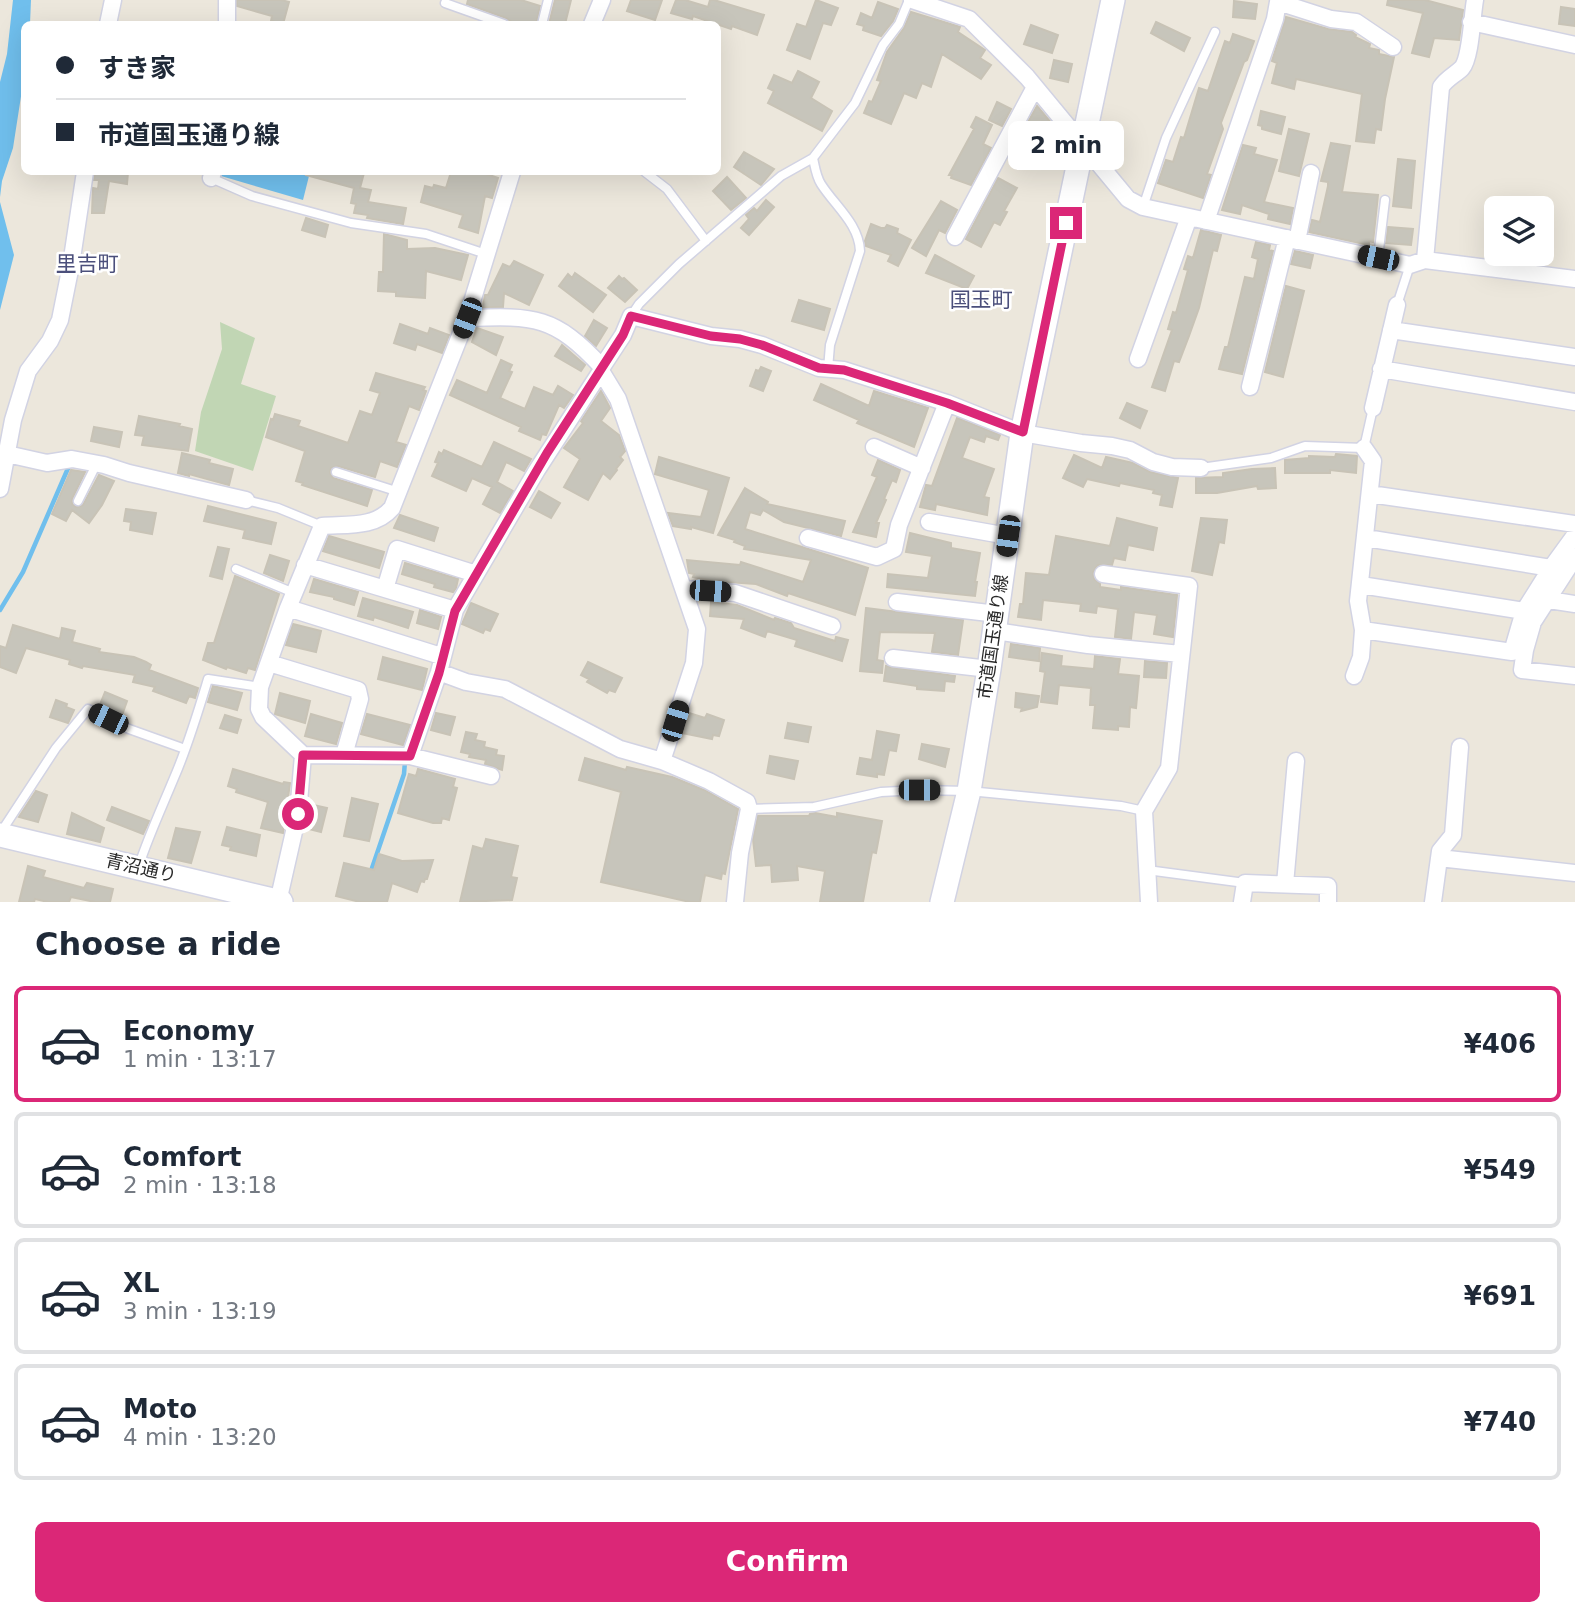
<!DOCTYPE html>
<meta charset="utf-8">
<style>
:root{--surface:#fff;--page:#f6f6f7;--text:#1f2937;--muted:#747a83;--line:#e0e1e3;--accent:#db2777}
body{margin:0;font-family:"DejaVu Sans","Noto Sans JP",sans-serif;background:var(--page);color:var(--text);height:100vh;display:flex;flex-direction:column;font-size:26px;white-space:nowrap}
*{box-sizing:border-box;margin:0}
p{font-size:23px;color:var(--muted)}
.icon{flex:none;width:38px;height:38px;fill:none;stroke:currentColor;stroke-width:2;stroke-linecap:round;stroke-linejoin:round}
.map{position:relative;height:902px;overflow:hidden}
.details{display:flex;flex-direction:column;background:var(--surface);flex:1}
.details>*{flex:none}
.banner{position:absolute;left:21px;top:21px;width:700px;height:154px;border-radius:10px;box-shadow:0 7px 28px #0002;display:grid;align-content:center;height:154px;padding:0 35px;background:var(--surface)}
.buttons{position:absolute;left:1484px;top:196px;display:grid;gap:14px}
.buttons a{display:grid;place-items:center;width:70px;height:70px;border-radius:10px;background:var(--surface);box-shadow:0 7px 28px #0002;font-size:35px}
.end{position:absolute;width:32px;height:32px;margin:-16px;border:9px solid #db2777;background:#fff;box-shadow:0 0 0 4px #fff}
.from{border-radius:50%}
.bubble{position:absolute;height:49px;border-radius:10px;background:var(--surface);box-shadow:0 7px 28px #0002;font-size:23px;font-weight:700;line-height:49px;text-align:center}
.car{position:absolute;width:21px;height:42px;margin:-21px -10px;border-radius:9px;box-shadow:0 0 5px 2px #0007;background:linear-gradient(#222 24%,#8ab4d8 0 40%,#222 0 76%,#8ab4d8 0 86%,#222 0)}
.banner b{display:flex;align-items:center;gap:24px;height:66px;font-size:26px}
.banner b+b{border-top:2px solid var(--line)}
.banner i{width:18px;height:18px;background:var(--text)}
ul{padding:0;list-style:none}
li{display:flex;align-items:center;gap:21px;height:116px;margin:0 14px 10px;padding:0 21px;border:4px solid var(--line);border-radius:10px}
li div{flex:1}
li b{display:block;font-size:26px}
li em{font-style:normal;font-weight:700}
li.active{border-color:var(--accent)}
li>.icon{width:63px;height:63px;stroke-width:1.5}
h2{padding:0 35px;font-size:32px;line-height:84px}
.button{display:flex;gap:14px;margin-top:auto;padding:14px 35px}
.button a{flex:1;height:80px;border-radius:10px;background:var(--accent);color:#fff;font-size:28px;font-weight:700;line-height:80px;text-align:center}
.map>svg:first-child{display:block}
</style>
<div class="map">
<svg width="1575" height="902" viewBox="0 0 1575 902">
<rect width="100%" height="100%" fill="#ece7dc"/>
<!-- cemetery -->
<path fill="#c1d6b4" d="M220,322L255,338L241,384L276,396L253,471L195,451L201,412L222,349Z"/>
<!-- water -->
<path fill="#70bfed" d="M13,0H31L30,24H24V77L13,148L2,181L0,197V82L7,54Z
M220,172H310L303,200L221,176Z
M0,202L14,255L0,310Z"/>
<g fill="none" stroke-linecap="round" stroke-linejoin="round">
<!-- stream -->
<path stroke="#70bfed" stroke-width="4.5" d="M0,610L23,572L69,466
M370,874L404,774L405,761"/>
</g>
<!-- building -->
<path fill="#c7c5bb" stroke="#c8c3b6" stroke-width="2" d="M237,0H281L289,2L283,24L271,21L272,16L237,6Z
M468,0H521L540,6L536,24H515L506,18L467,4Z
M555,0H571L565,24H549Z
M631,0H662L655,20L627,11Z
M676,0H685L708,7L710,0H714L764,15L757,35L732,26L731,29L693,16L692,19L671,13Z
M816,0L838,8L831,25L823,23L810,59L787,50L797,24L806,27Z
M1388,0H1425L1463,10L1459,40L1434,38L1429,57L1412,53L1423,13L1387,5Z
M1234,1L1257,4L1255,19L1233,17Z
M878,2L898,9L893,21L881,36L863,30L864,26L857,24L861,13L872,18Z
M1561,7L1575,9V26L1559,24Z
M911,12L960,27L958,32L985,50L980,58L991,65L981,79L942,54L931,87L922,83L916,98L904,93L891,124L864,113L869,101L872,102L881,81L877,80L887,52L904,28Z
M1286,17L1328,29L1352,32L1356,35L1355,37L1370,44L1369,48L1379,50V54L1394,57L1385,99L1381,130L1376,129L1374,143L1356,141L1362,94L1296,79L1294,89L1272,83L1277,63L1272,61Z
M1156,22L1190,38L1184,51L1151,33Z
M1031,25L1058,35L1052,53L1024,44Z
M1233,34L1254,41L1247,60L1244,62L1221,123L1223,129L1207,174L1211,175L1203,198L1158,183L1166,160L1173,162L1181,137L1184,138L1199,88L1208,91L1225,41L1230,43Z
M1054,60L1072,64L1068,82L1050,78Z
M798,71L819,82L811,98L832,111L822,131L768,103L774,91L768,88L774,75L792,83Z
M997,102L1011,109L1002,126L989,120Z
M1037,106L1058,131L1048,139L1037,161L1019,152L1032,126L1028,122Z
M1261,111L1285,117L1281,134L1262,129V126L1258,125Z
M976,117L992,125L983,144L991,148L971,185L951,178L952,175H949L974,129L971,127Z
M1289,129L1309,134L1299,176L1279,171Z
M1331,143L1350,146L1342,192L1378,195L1373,242L1369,241V245L1309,232L1312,220L1320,222L1328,186V182L1321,181Z
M1243,145L1256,148L1254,154L1277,160L1264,202L1293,208L1290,224L1268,219L1269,214L1242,205L1240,214L1222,210Z
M744,152L774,169L761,185L734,167Z
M1398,159L1415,161L1411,208L1393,206Z
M95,172H128L127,184L109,181L104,213H92L93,188L98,189L99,180H94Z
M307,172L364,173L360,188L371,190L368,202L406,208L403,224L367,218L368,215L354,213L356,204L351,203L354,188L306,175Z
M451,172H487L486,174L498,178L492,198L485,196L478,233L459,227L463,215L421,202L425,186L433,188L434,185L446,188Z
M727,177L746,198L731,210L713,191Z
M998,178L1017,188L1004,211L1007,212L1000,225L994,222L981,247L966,239Z
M766,200L774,207L749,235L741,228L749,219L746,215L754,208L757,211Z
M941,201L957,210L945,233L939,230L926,256L912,248Z
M306,218L328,225L325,237L302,230Z
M871,224L881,228H885L887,225L898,229L897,233L911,240L898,266L888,261L891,255L866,246L865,241Z
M1388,227L1413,229L1411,245L1386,243Z
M1201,230L1221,235L1217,251L1213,250L1199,308L1189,336L1179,362L1174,361L1165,391L1152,387L1172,330L1168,329L1173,312L1176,313L1188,270L1184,269L1188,256L1193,258Z
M384,234L407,240V249L435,248L468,255L461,280L426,271L425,298L396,296V292L378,291L379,272H383Z
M1256,242L1270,245L1269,250L1273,251L1242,374L1219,369L1225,347H1228L1245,277L1254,279L1258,259L1252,257Z
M1295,251L1313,255L1310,268L1291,264Z
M935,255L974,276L967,289L926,273Z
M514,261L543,275L529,305L504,293L503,307H483L485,295H488L503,264L510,267Z
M575,273L606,295L593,312L559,286L568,274L572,278Z
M619,276L622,279L624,278L637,290L625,302L608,288Z
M1286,286L1304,291L1283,377L1265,372Z
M799,300L830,309L824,330L792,321Z
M594,320L607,328L596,346L585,336Z
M400,324L428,334L430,328L449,335L442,353L417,344L415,350L394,343Z
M477,328L503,337L496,355L472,342Z
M562,345L585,365L581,371L555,356Z
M501,360L512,365L509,371L512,372L500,398L525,409L534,387L553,395L558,386L573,395L564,408L559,405L546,435L542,434L540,440L519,431L521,427L450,395L457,380L487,393Z
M761,367L771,371L763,391L750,386L756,370L759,371Z
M376,373L425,387L423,390L426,391L419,410L409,406L396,442L406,445L397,467L380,461L375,477L338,466L331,468L330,473L333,478L372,490L367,506L302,485L303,483L296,481L305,451L266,437L271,419L273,420L275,414L300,421L298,426L348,443L360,411L372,415L380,393L370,390Z
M821,384L869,406L874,391L928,408L914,447L857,423L859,420L814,400Z
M601,391L610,408L601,421L619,435L625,451L620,457L623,460L616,469L617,470L610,479L603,473L588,500L564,487L580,459L564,448L583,423L581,421Z
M1127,403L1147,411L1140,428L1120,418Z
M139,416L180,424L179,426L192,429L188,451L142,445L144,436L135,435Z
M957,418L1000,435L998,440L986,436L984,442L970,437L962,458L994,469L984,497L989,498L987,515L936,504L935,510L920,507L926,485L932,486Z
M94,427L122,432L119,447L91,441Z
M494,442L531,459L524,471L506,462L497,482L513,491L500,513L483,504L492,487L472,478L466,491L432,476L438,463L435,462L439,452L442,454L444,450L482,467Z
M182,453L210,460L209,463L233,469L229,485L189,474V476L178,473Z
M1336,454L1357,456L1356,473L1330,470V473H1285V460L1309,458V456L1335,457Z
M1074,455L1102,468L1106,457L1133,463L1150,472L1178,478L1172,507L1160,505L1162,495L1153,493L1154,490L1120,483L1119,486L1087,479L1083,487L1063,478Z
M659,457L729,478L713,533L691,527V529L673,526L668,513L701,517L709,490L655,474Z
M878,460L900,470L896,482L892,480L884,499L886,500L876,523H879L876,537L853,532L877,477L872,475Z
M1275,468L1276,488L1258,489L1257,486L1217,493H1196V478L1223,477V473L1252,469Z
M71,470L85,472L72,499V504L76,507L83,505L99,475L114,481L102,505L89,523L72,510L66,521L52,514Z
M745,488L768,502L767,504L845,521L841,536L784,522L763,510L760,515L750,512L745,529L868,568L855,615L788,593L787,596L756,584L713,581L693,577L694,574L689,573L687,560L740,565L741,562L803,582L811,560L744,549L745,546L734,542L735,540L718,535Z
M539,491L560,503L551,518L530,507Z
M208,506L276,523L271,544L243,538L245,530L204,521Z
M126,509L156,513L152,534L130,530L131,522L124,521Z
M400,515L438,528L434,541L394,528Z
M1117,518L1157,528L1153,550L1128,545L1125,560L1114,558L1112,565H1098L1093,572L1094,579L1100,584V587L1121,590V587L1177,595L1173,637L1154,634L1157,615L1134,612L1131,639L1115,637L1118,609L1097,606L1096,613L1080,611L1081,604L1043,600L1041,620L1018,617L1020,604H1023L1026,573L1049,575L1056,536L1110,546Z
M1201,518L1227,520L1224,543L1219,542L1212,575L1192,571Z
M910,533L951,543V548L980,553L975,582H977L975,596L887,587L888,574L928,578L932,556L906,552Z
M329,536L384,552L379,568L323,551Z
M218,547L229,549L222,579L210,576Z
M270,555L289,561L283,581L264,573Z
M405,563L458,579L456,588L453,592L434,587L435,584L402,574Z
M235,576L279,594L255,670L248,668L246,673L227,667L226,669L203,660L208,643H214Z
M314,579L358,592L354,605L334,599V597L310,592Z
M363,598L413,612L408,628L374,617L373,620L358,616Z
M711,602L737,605L774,620L775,618L791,623L794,628L835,641L836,637L848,640L842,661L795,646L797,640L767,631L765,637L741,628L744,619L710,616Z
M471,603L498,614L490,631L485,629L483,633L462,624Z
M866,608L963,620L958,655L932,652L935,633L880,632L877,660L883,661L882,673L860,671Z
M420,610L441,617L438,629L417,623Z
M293,624L321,631L316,652L286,645Z
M13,625L60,639L62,628L75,631L72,642L100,649L99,652L134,657L146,662L151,665L149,670L198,688L195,698L189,696L186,703L153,691L155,687L133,682L135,675L83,666L82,668L69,664L70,660L26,648L16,673L0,667V646L6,648Z
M1011,644L1040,648L1039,661L1009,657Z
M1042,653L1062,656L1061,666L1094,669L1095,656L1120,659L1118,674L1139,676L1136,708L1130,707L1129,727L1118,726V730L1093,728L1095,705H1090L1091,688L1059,685L1057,704L1041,702L1045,672L1040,671Z
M383,657L427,669L422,690L378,679Z
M1145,661L1167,663L1166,678L1144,677Z
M588,662L622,678L615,692L609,690L607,693L587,682L589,679L581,675Z
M886,666L955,676L954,682L945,681L944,691L917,689V686L884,681Z
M213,686L242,693L237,710L208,702Z
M105,692L127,701L121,718L99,707Z
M280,693L310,701L305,723L275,714Z
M1016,693L1039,696L1037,707L1021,711L1022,708L1015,707Z
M56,700L67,704L66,707L74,710L68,723L50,717Z
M436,713L455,717L450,735L431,730Z
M689,713L705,718L707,714L724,720L719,736L713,735L712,739L682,733Z
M311,714L342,723L336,744L305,736Z
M367,714L410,725L403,745L361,734Z
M225,715L241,720L237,733L220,728Z
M788,723L811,727L808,742L785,738Z
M877,731L899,735L896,751L889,750L884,775L877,774V777L857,774L860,758L872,760Z
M466,732L477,734L475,740L485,742L484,747L497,750L496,755L504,756L502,770L485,764L486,760L469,757L470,754L461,752Z
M922,744L949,749L945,767L919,759Z
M770,756L798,761L794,779L767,773Z
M585,758L626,770L627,767L672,777L704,790L738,809L725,874L722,873L721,879L705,875L700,902H690L601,882L621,792L579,780Z
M233,769L283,784L284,782L290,783L283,833L261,828L268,802L236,792L237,789L228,786Z
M418,769L455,779L453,787L457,788L449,820L442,818L441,823H433L398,813L409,774L416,776Z
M36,791L47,795L38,822L19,817Z
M352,798L378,804L369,841L344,836Z
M309,804L327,808L321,832L305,828Z
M112,807L149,821L143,834L107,820Z
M72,813L104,828L100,842L67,834Z
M815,813L837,817V813L882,821L876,853L872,852L863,902H820L825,871L797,866L798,880L772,882L771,865L756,866L753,839L758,816H809L810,814Z
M227,827L260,835L256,856L230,850L231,847L222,845Z
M176,828L200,832L191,863L168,858Z
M486,839L518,846L511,877L517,878L512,900L460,902L473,846L483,849Z
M379,854L402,861L433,860L427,879H425L424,882L421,881L417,892L392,883L387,902H360L336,896L344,863L374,870Z
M28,866L45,871L43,877L84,888L87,883L113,889L110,902H95L71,897L69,902H48L35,899L34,902H19Z"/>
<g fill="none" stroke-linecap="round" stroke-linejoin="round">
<defs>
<path id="lane" d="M445,3L504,24
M542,24L548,0
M813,158C815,167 816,176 821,184C835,206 859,224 860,251L830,345L828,369
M645,172L667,189L706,241
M211,178L252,196L351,223L426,234L486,254
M1143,207L1166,138L1215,32
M1378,258L1385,200
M1397,305L1410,265
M631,316L639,304L679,264L781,176L813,158L855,103L883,45L899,24L909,0
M1201,468L1271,458L1305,446L1364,448L1373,408
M336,472L399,492
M246,500L278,508L322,526
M78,501L97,463
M236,569L294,593
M749,809L814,807L881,792L919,790L969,791L1121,806L1144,811
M1,832L56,748L88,709L129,729L185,749
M139,865C149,835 162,807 174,778C188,746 198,712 208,679L260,687
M1147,870L1245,883"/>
<path id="street" d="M912,0L969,19L1027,77L1128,199L1143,207L1410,265L1425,260L1575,279
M1471,22L1575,45
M108,24L113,0
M227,24V0
M592,24L602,0
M211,178L213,172
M1206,221L1275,19L1278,2L1331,19L1356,22L1393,47
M955,237L1035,87
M1297,241L1311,173
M1425,260L1441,87C1447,78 1455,75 1462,68C1471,57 1472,16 1475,0
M467,318C534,316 554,315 602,367L601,371L618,399L697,629L694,663L662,761
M1391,330L1575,357
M1138,359L1189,217
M602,367L623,335L631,316L711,336L740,339L762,345L819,368L844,370L947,403L1022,433L1081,443L1112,446L1130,450L1153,462L1172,467L1201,468
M1381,369L1575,402
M1250,387L1287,238
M1373,408L1397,305
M874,447L922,468
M7,454L47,463L72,459L104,465L129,473L246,500
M0,489L13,420L28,371L50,341L60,320L71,265L85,172
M1370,494L1575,524
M929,522L1008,536
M808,538L877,557L894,549L899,525L947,403
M1366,538L1551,568L1575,535
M1575,557L1533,622L1525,650L1522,670L1575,676
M305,565L455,610
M1103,574L1189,586L1169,768L1144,811L1149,902
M1361,585L1524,611
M385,589L397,549L476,574
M685,589L735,593L832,626
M1549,600L1575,604
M897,602L997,614
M288,608L441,656
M1363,630L1512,652L1524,611L1551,568
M995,631L1088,645L1181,654
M893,658L989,669
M269,663L358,690L360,699L344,755
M439,672L466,682L505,689L620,749L662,761L709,781L747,802L749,809L740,853L735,902
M1354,676L1361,657L1363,630L1358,601L1373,461L1364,448
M303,755L410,756L439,672L455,610L537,470L601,371
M410,756L491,776
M1439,858L1575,873
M1285,884L1296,761
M278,902L298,814L303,755L263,717L259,709L260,687L288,608L322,526C347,524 375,528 392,508L467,318L512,172
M1242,902L1245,883L1328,886V902
M1433,902L1440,851L1453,835L1460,747"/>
<path id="secondary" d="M0,835L281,902
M942,902L969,791L989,669L1022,433L1113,0"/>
</defs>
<!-- lane casing -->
<use href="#lane" stroke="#d2d3e3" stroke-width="11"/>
<!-- street casing -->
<use href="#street" stroke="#d2d3e3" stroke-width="19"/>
<!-- secondary casing -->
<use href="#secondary" stroke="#d2d3e3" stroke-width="26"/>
<!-- lane -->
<use href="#lane" stroke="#fff" stroke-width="8"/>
<!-- street -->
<use href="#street" stroke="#fff" stroke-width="16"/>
<!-- secondary -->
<use href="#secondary" stroke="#fff" stroke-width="23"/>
</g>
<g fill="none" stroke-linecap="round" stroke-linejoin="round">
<!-- route -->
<path stroke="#db2777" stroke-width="9" d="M298,814L303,755L410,756L439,673L455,611L547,453L623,335L631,316L711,336L740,339L762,345L819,368L844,370L947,403L1023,432L1066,223"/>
</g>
<g text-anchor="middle" stroke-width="5" stroke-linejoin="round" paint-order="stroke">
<!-- street labels -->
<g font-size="18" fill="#2a2a2a" stroke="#fff">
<text transform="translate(993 637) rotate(-82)" y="6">市道国玉通り線</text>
<text transform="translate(141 868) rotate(13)" y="6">青沼通り</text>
</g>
<!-- quarter labels -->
<g font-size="21" fill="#4b4f7b" stroke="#fff">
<text x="87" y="271">里吉町</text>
<text x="981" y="307">国玉町</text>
</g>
</g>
</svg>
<div class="buttons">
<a><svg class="icon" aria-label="layers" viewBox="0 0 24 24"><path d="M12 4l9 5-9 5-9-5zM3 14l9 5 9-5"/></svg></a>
</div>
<i class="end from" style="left:298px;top:814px"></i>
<i class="end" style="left:1066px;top:223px"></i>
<div class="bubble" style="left:1008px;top:121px;width:116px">2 min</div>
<i class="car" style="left:1378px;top:258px;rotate:282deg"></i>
<i class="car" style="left:467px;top:318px;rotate:201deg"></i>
<i class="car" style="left:1008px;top:536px;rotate:188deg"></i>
<i class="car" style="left:710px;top:591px;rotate:94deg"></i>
<i class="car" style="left:108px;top:719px;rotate:296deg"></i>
<i class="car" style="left:675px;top:721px;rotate:17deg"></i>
<i class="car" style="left:919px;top:790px;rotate:90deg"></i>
<div class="banner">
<b><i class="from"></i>すき家</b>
<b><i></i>市道国玉通り線</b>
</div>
</div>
<section class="details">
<h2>Choose a ride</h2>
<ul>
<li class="active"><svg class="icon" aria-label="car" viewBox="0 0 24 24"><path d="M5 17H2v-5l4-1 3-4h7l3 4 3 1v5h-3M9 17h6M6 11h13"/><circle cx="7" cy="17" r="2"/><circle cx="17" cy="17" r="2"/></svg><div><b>Economy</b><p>1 min · 13:17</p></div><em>¥406</em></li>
<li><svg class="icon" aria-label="car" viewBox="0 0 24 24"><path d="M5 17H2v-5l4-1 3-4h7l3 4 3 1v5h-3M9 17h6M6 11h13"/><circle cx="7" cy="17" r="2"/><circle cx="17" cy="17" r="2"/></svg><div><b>Comfort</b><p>2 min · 13:18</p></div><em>¥549</em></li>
<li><svg class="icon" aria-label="car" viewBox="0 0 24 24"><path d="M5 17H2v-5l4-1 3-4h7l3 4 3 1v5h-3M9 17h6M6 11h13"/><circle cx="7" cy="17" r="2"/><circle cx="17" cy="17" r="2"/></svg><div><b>XL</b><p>3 min · 13:19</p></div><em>¥691</em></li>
<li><svg class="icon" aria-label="car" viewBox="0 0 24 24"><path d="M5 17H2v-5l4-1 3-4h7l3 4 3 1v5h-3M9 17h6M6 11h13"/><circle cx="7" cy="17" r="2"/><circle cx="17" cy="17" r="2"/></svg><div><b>Moto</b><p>4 min · 13:20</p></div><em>¥740</em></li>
</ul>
<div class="button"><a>Confirm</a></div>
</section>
